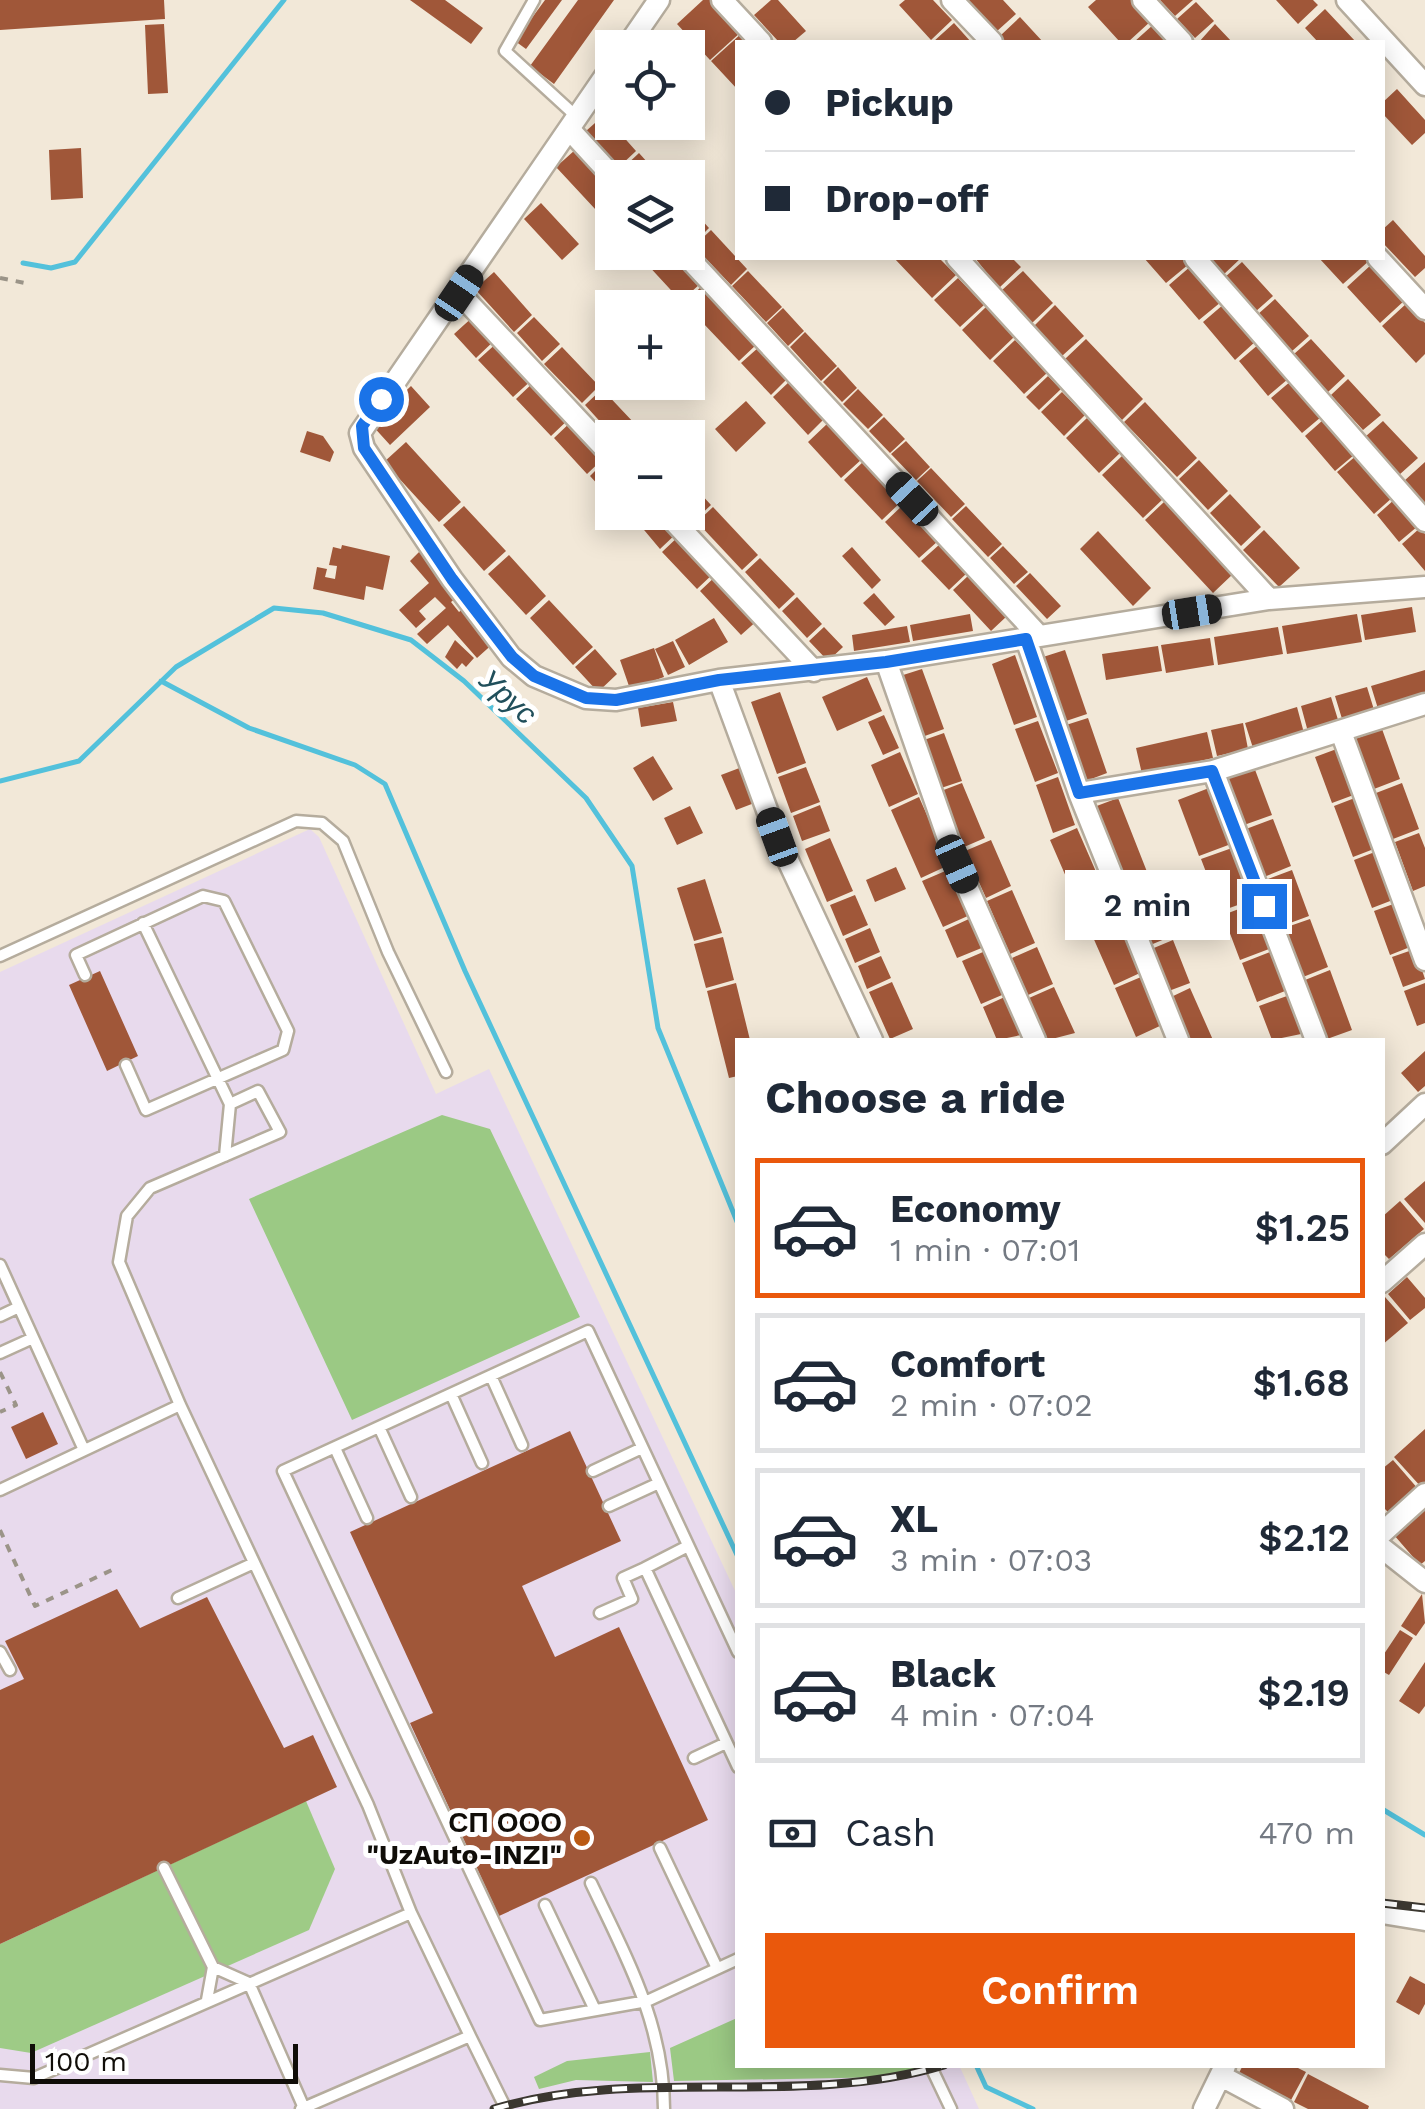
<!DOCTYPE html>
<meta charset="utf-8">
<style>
:root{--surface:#fff;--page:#f2f2f3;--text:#1f2937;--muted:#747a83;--line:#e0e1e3;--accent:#ea580c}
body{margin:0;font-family:"Work Sans",sans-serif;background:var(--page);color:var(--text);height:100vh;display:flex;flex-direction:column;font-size:38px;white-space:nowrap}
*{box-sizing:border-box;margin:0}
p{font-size:32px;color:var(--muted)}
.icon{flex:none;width:55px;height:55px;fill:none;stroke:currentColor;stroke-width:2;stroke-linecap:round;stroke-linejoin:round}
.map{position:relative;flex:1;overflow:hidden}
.side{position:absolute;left:735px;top:1038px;width:650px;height:1030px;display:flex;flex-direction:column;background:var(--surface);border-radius:0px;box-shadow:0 5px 25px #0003}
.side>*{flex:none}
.banner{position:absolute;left:735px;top:40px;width:650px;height:220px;border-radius:0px;box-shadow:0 5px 25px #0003;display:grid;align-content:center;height:220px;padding:0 30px;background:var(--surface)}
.buttons{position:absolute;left:595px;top:30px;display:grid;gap:20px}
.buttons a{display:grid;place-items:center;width:110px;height:110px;border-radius:0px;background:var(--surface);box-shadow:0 5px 25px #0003;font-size:50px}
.scale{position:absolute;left:30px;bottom:25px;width:268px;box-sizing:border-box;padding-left:10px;border:5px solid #100d08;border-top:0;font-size:28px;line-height:35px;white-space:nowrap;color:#100d08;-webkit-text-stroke:8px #fff;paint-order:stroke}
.end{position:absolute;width:45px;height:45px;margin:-22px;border:12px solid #1a73e8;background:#fff;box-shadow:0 0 0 5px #fff}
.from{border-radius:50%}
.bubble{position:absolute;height:70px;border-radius:0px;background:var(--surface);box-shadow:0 5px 25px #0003;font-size:32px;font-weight:600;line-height:70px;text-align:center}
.car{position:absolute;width:30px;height:60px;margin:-30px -15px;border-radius:12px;box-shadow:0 0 8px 2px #0007;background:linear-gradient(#222 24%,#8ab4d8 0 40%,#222 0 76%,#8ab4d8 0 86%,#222 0)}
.banner b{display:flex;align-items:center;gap:35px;height:95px;font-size:38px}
.banner b+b{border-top:2px solid var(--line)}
.banner i{width:25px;height:25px;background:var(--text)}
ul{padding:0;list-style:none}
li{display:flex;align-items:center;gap:30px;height:140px;margin:0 20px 15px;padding:0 10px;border:5px solid var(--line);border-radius:0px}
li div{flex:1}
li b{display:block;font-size:38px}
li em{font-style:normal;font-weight:600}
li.current{border-color:var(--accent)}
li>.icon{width:90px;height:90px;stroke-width:1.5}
h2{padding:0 30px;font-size:45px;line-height:120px}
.pay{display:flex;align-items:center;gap:25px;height:110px;padding:0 30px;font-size:38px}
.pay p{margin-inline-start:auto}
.primary-button{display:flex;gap:20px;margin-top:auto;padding:20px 30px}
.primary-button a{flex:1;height:115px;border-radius:0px;background:var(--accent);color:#fff;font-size:40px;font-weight:600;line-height:115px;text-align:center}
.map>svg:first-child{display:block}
</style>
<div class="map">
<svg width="1425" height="2109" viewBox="0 0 1425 2109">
<rect width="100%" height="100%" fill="#f2e8d8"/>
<!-- industrial -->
<path fill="#e8daed" d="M310,829L319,837L436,1094L489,1069L737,1595L738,2065H959L979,2109H0V972Z"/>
<!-- green -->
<path fill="#9ecb86" d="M306,1801L335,1869L309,1930L31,2053L0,2048V1944Z"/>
<!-- forest -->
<path fill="#9bc984" d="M442,1115L490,1129L580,1317L352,1420L249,1199Z
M737,2018L738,2065H915L918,2070L891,2077L674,2081L670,2048Z
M650,2052L653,2082L576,2080L539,2089L534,2077L567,2061Z"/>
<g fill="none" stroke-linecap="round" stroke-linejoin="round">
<!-- stream -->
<path stroke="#53c1db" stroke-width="5" d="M23,263L51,268L75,262L284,0
M161,681L249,728L355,765L385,784L465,971L738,1557
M0,781L79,761L176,667L274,608L323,613L411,640L464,681L586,798L632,866L658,1028L738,1224
M1382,1809L1425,1835
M976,2065L986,2087L1033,2109"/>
</g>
<!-- building -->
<path fill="#a05739" d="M0,0H164L165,19L0,30Z
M410,0H445L483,28L471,44Z
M545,0H562L526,49L515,41Z
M578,0H614L554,84L530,66Z
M703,0H712L741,32L710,60L677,24Z
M771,0H778L806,31L793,42H779L754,15Z
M905,0H933L952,20L931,40L899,5Z
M967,0H1003L1016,14L996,32Z
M1096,0H1132L1151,21L1128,42H1120L1088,7Z
M1160,0H1193L1175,16Z
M1276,0H1313L1318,5L1298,24Z
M1196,2L1214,21L1195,38L1177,19Z
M1325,9L1356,42H1318L1305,28Z
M1020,17L1043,42H1006L1000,36Z
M954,23L971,42H933Z
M164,24L168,93L148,94L145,25Z
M1154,24L1171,42H1134Z
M1215,24L1232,42H1199Z
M742,33L751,42H738V90L711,61Z
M1397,89L1425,120V133L1412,145L1382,113V103Z
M604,115L636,151L619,167L586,131Z
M81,148L83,198L51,200L49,150Z
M575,150L612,191L609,224L556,167Z
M639,153L657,173L651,178H630L622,169Z
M541,203L579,244L562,260L524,219Z
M688,205L709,228L693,244L688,239Z
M1393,220L1425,256V268L1415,277L1382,242V230Z
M711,230L747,269L731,285L694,246Z
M654,252H670L700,284L681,301L645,262Z
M894,258H939L956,275L932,298Z
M975,258H1012L1021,267L999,288Z
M1144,258H1183L1189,264L1166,283Z
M1205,258H1241L1222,276Z
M1319,258H1367L1370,260L1343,284Z
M1242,262L1273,296L1255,312L1224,278Z
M1372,264L1405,300L1380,323L1347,287Z
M1191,266L1221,302L1199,320L1169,285Z
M748,271L782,307L766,322L732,286Z
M1023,271L1053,303L1032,323L1001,291Z
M494,272L532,315L514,332L475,289Z
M958,278L984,305L960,327L934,300Z
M702,286L757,344L739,361L684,303Z
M1275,299L1309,336L1291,352L1257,315Z
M1407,303L1425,323V354L1416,363L1382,326Z
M1224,304L1256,341L1235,360L1203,322Z
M1055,305L1084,336L1062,356L1034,326Z
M986,307L1014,337L990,360L962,330Z
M783,308L804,331L788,346L767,323Z
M475,315L497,338L476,358L454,334Z
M534,317L560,344L542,361L517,333Z
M805,332L837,366L821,381L790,347Z
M1086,339L1143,399L1122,420L1065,359Z
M1311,339L1345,376L1328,392L1294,354Z
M1015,340L1047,373L1024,394L993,361Z
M499,341L534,378L513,397L478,360Z
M1259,344L1288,379L1268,396L1239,361Z
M562,347L599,386L582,403L544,364Z
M759,347L788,378L771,395L741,363Z
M838,367L857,388L842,402L823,382Z
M1048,376L1061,389L1039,410L1026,397Z
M1348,379L1381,415L1363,430L1331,395Z
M536,380L571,417L551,436L516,399Z
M790,381L825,418L808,435L773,397Z
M1291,381L1321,417L1302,433L1271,398Z
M411,386L430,407L390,445L371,424Z
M602,389L635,424L622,438H615L585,405Z
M858,389L883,415L868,429L843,404Z
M1062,392L1085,415L1064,436L1041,412Z
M746,401L766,423L736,452L715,429Z
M1145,402L1197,458L1177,477L1124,422Z
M884,417L905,439L890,453L869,431Z
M1087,418L1120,453L1099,473L1066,438Z
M574,419L607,455L587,474L554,438Z
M1323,420L1354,455L1335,471L1305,436Z
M1383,421L1418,458L1399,475L1365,437Z
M828,423L862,459L841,478L808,442Z
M307,431L323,436L334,452L330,462L300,452Z
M906,441L930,467L916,480L891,454Z
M406,442L461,502L439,522L384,462Z
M1357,455L1393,497L1374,514L1337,472Z
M1122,456L1163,499L1143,518L1102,475Z
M609,457L612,461V500L590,476Z
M1199,460L1228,491L1208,510L1179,479Z
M864,461L902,501L882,520L844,480Z
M1425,462V505L1404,481Z
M931,468L965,504L951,517L917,481Z
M688,480L711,505L695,520L688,512Z
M1230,494L1261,527L1241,546L1210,513Z
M1395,499L1418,526L1399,542L1377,515Z
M1164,502L1233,574L1213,593L1145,520Z
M904,504L938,541L919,558L885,522Z
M464,506L506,551L484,571L443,525Z
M966,506L1002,544L988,557L952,519Z
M713,507L758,555L742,570L697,522Z
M629,512H660L678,532L660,549Z
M1420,528L1425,534V571L1402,544Z
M1264,530L1300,568L1279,587L1243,550Z
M1098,531L1151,588L1133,606L1080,549Z
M680,535L715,572L697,589L662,552Z
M940,544L967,573L949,590L921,561Z
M342,545L390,556L383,590L366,586L364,600L313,589L317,567L327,569L325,577L335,579L337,566L329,565L333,547L341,549Z
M1003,546L1028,572L1014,584L990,558Z
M852,547L881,580L872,589L842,556Z
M420,551L456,598L451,602L459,612L465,607L496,641L477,658L448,625L427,644L417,634L446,608L435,597L419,611L426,619L416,628L399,610L429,583L410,561Z
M509,555L546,596L526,615L488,574Z
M760,558L795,594L779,609L745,572Z
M1030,573L1061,606L1047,619L1016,586Z
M718,574L759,619L741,635L700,591Z
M969,575L1007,616L991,631L953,590Z
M874,593L895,617L885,626L863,603Z
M797,597L822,624L807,638L782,611Z
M549,600L593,647L573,665L530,618Z
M1412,607L1416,632L1365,640L1361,615Z
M970,614L973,631L913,641L910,625Z
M1357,614L1362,642L1287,654L1282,626Z
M714,618L728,642L689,665L675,640Z
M907,626L910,642L854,651L852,635Z
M824,627L843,647L828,661L809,641Z
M1278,627L1283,654L1218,665L1214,637Z
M1210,638L1214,665L1166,673L1161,645Z
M455,640L474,658L466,667L462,663L457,669L445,657Z
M673,641L685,667L668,675L655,649Z
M1158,646L1162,671L1106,680L1102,654Z
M654,648L664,677L630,689L620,660Z
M595,649L617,674L598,692L575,667Z
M1065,650L1087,714L1066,721L1043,657Z
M1015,655L1037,717L1014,725L992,664Z
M922,669L944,729L922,737L900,676Z
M1425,670V699L1379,712L1371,686Z
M867,677L882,711L837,731L822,697Z
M1367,687L1375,713L1343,722L1335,696Z
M780,692L806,763L777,774L751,702Z
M1331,697L1339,723L1308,732L1301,706Z
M673,702L677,721L641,727L638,708Z
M1297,707L1304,733L1253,748L1245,723Z
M884,715L899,748L883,755L868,722Z
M1088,718L1107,773L1086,781L1066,725Z
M1038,721L1058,773L1035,782L1015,729Z
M1243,723L1248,749L1217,756L1211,730Z
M1382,729L1400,779L1374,789L1355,739Z
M1207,732L1213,758L1142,774L1136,748Z
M944,733L962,781L941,788L924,740Z
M1342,747L1359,793L1332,803L1315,757Z
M900,752L918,794L889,807L871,765Z
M653,756L673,789L653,801L633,768Z
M742,767L757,802L736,810L721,775Z
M806,767L820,802L791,813L778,777Z
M1254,767L1272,815L1244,825L1227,778Z
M1058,777L1075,825L1053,833L1036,785Z
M962,783L985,838L964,847L941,791Z
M1402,783L1419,829L1393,839L1376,793Z
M1209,788L1231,844L1199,856L1178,800Z
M1360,796L1379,847L1353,857L1334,806Z
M919,797L949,865L921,878L891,810Z
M1118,798L1153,887L1129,896L1094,807Z
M820,805L830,831L802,841L793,816Z
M690,806L703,833L677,845L664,818Z
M1273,819L1291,866L1264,877L1246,829Z
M1077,828L1097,874L1070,886L1050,840Z
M1419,833L1425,848V886L1413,891L1395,842Z
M830,838L853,891L827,902L805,849Z
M991,840L1011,886L986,898L965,851Z
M1232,848L1252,900L1221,911L1201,859Z
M1380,850L1398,898L1372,908L1354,860Z
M896,867L906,889L875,902L866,880Z
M950,869L970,915L943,927L922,881Z
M1292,870L1309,916L1282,926L1265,880Z
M1098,877L1117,920L1091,932L1072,889Z
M705,879L722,933L694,941L677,888Z
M1012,890L1035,943L1010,954L987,901Z
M1154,890L1172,936L1148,946L1130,900Z
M855,895L868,925L843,936L830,905Z
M1399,902L1415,945L1390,955L1374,911Z
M1252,904L1269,949L1240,960L1223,915Z
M971,918L984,947L957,958L945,930Z
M1310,919L1328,967L1303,977L1284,928Z
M1118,923L1140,973L1114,985L1092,935Z
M870,928L880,952L855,963L845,939Z
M723,937L734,980L706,988L694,944Z
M1173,940L1190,983L1166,992L1149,950Z
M1037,947L1053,984L1028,995L1012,958Z
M990,949L1009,992L981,1004L962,961Z
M1415,949L1425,979L1403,987L1392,957Z
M1270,952L1285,991L1257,1002L1242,963Z
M881,956L891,978L867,989L858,966Z
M1330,970L1352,1030L1327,1039L1305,980Z
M100,971L138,1056L107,1071L69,985Z
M1141,977L1162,1025L1136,1037L1115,988Z
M892,982L913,1029L890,1039L869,992Z
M736,983L750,1040H738V1076L729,1078L707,991Z
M1425,983V1023L1417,1026L1404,991Z
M1054,987L1075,1033L1048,1040L1029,998Z
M1190,988L1213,1040H1188L1169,998Z
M1009,995L1026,1034L997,1040L983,1007Z
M1287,996L1301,1034L1272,1040L1259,1006Z
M1425,1051V1086L1418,1092L1401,1073Z
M1425,1181V1223L1404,1199Z
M1400,1201L1424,1229L1389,1259L1382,1252V1217Z
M1407,1277L1425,1298V1308L1410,1320L1388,1294Z
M1385,1297L1408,1323L1382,1345V1299Z
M43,1412L58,1444L26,1459L11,1427Z
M1425,1429V1485L1422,1488L1394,1457Z
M570,1431L621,1541L522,1586L555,1657L619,1627L708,1820L499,1916L410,1723L433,1713L350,1532Z
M1393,1460L1419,1490L1391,1515L1382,1506V1469Z
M1425,1508V1561L1420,1565L1394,1535Z
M117,1589L140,1628L207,1597L284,1748L313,1735L337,1787L0,1944V1690L24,1679L5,1641Z
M1422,1594L1425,1623L1416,1636L1401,1626Z
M1400,1630L1413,1638L1389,1675L1382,1671V1657Z
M1425,1662V1706L1419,1714L1399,1701Z
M1410,1976L1425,1984V2004L1419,2015L1396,2002Z
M1243,2065H1292L1306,2072L1291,2100L1239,2073Z
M1308,2074L1369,2106L1368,2109H1308L1294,2102Z"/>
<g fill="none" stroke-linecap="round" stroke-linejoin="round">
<defs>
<path id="service" d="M534,0L505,51L577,117
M143,923L230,1104
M0,956L296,821L322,823L343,841L388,952L446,1072
M85,975L76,955L203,896L224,901L288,1031L283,1050L146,1110L126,1065
M0,1265L84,1450
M0,1316L19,1307
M0,1353L33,1338
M491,1376L522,1445
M451,1394L482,1463
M379,1427L411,1497
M335,1448L367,1518
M593,1471L642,1448
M0,1490L180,1405
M609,1506L659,1483
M688,1546L645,1568L738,1767
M178,1598L254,1563
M600,1613L632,1599L623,1578L645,1568
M0,1652L10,1670
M738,1652L588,1331L283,1471L540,2020L647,2001L738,1959
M694,1758L726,1743
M660,1848L717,1968
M164,1868L213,1967
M591,1883C626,1957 664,2024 664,2109
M545,1905L595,2010
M411,1913L470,2036
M207,2000L213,1967L249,1983L304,2108
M930,2065L951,2109
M0,2075L34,2078L411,1913L368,1805L180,1405L119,1262L127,1216L150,1188L280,1132L258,1091L230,1104L225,1156
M301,2109L470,2036L506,2109"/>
<path id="minor" d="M722,0L761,42
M952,0L992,42
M1143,0L1182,42
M1347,0L1425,85
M626,48L659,0
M612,66L360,433L364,448L452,579L511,657L534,676L586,698L616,700L719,680L886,661L1269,599L1425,587
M569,129L614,178
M683,252L1039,636
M957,258L1269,599
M1195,258L1425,521
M1378,258L1425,309
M459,293L612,456
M665,512L814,671
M1026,639L1079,793L1178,1040
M886,661L957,864L1035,1040
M719,680L777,837L872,1040
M1341,732L1425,960
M1213,771L1316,1040
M1079,793L1213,771L1425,704
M1382,1144L1425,1104
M1382,1282L1425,1244
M1382,1533L1425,1494
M1382,1548L1425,1582
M1382,1913L1425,1920
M1221,2076L1283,2109
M1204,2109L1225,2066"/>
</defs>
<!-- service casing -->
<use href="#service" stroke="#b5ac9d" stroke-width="15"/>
<!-- minor casing -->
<use href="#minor" stroke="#b5ac9d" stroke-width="25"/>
<!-- path -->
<path stroke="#9b9488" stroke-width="4" stroke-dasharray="8 8" stroke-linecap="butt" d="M0,278L25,283
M0,1372L16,1405L0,1412
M0,1530L35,1606L112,1570"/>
<!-- service -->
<use href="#service" stroke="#fff" stroke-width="10"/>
<!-- minor -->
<use href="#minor" stroke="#fff" stroke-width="20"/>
<defs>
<path id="rail" d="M1382,1903L1425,1908
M494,2109C641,2065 798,2109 944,2065"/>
</defs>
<!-- rail casing -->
<use href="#rail" stroke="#3b3730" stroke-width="9"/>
<!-- rail -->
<use href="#rail" stroke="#fff" stroke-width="5" stroke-dasharray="15" stroke-linecap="butt"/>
</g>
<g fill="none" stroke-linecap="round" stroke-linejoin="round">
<!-- route -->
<path stroke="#1a73e8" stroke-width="12" d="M381,399L362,426L364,448L452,579L512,657L534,676L586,698L616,700L719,680L886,662L1026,639L1079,793L1212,771L1264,906"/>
</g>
<!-- markers -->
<circle fill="#ba5a14" stroke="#fff" stroke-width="4" cx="582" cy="1838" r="10"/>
<g text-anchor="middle" stroke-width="10" stroke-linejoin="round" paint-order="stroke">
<!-- poi labels -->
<g font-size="28" font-weight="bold" fill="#100d08" stroke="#fff" text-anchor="end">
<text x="562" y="1832">СП ООО<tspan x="562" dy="32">"UzAuto-INZI"</tspan></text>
</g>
<!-- water labels -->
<g font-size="30" font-style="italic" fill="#204f5b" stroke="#fff">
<text transform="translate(508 697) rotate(42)" y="10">Урус</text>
</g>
</g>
</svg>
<div class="buttons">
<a><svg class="icon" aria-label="locate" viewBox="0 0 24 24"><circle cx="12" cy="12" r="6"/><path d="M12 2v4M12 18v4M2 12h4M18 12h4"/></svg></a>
<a><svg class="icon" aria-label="layers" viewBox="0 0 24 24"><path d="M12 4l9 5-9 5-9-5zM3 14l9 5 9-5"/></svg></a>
<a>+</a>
<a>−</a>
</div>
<div class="scale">100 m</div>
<i class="end from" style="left:381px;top:399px"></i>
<i class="end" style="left:1264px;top:906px"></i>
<div class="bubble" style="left:1065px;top:870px;width:165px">2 min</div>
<i class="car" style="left:459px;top:293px;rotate:34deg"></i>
<i class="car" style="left:912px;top:499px;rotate:317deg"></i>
<i class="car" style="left:1192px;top:612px;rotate:81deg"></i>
<i class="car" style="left:777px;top:837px;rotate:340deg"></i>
<i class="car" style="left:957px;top:864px;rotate:156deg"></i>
<div class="banner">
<b><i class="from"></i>Pickup</b>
<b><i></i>Drop-off</b>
</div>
<section class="side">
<h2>Choose a ride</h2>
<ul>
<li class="current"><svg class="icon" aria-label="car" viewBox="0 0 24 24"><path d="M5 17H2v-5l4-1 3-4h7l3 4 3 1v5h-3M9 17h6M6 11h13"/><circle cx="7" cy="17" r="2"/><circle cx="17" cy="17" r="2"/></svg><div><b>Economy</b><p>1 min · 07:01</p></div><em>$1.25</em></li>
<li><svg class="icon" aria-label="car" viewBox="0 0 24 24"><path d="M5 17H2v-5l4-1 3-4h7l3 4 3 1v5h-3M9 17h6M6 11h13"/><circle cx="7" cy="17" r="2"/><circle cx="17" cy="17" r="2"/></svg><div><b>Comfort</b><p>2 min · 07:02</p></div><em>$1.68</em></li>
<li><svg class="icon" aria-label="car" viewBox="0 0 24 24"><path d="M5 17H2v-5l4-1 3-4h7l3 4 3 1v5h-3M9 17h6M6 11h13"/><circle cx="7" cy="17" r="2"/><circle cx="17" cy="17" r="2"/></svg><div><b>XL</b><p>3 min · 07:03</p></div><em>$2.12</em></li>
<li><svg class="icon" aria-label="car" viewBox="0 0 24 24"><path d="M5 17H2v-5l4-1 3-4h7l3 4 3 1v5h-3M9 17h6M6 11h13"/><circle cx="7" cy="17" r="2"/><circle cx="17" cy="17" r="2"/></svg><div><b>Black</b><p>4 min · 07:04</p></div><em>$2.19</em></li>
</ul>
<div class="pay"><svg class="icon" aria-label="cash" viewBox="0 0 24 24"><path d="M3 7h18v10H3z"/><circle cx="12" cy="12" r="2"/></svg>Cash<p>470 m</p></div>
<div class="primary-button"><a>Confirm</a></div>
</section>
</div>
